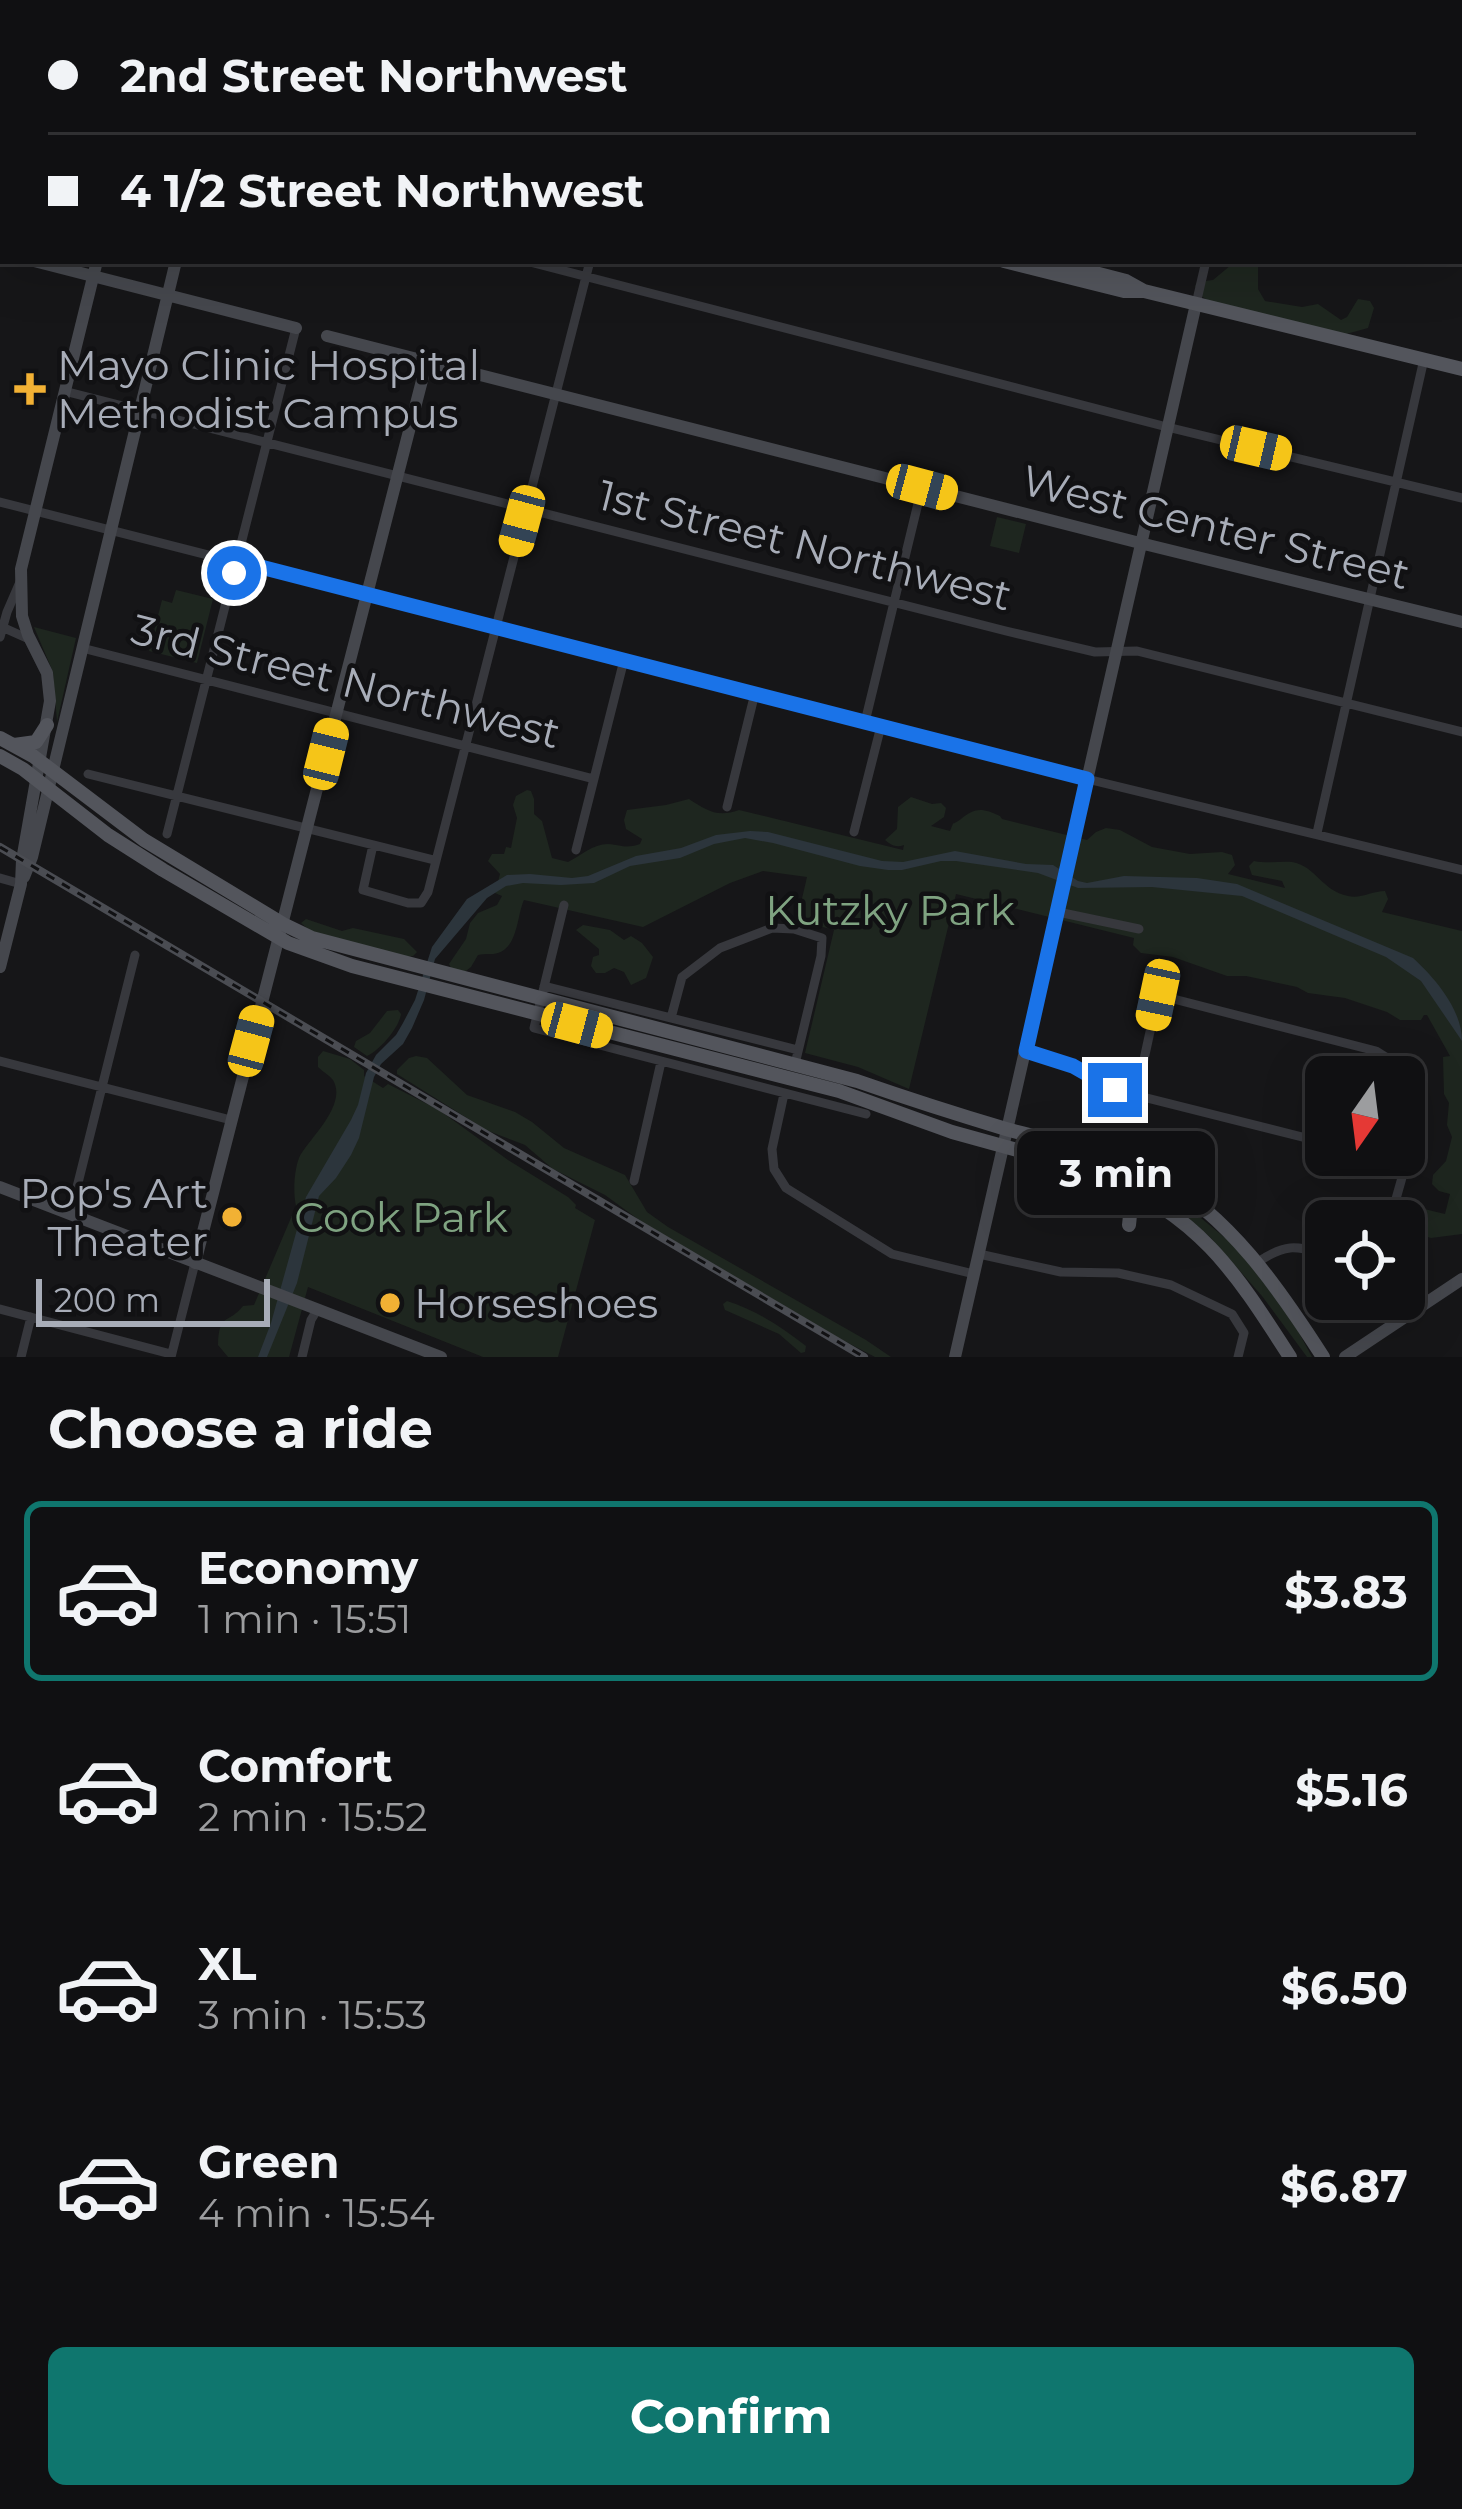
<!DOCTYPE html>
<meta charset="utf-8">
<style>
:root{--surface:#101012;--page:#19191b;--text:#f1f3f6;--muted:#9c9d9f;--line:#303032;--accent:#0f766e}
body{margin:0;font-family:Montserrat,sans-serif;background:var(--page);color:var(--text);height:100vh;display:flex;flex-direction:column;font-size:45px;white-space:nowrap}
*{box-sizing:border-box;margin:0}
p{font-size:39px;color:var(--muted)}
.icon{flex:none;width:66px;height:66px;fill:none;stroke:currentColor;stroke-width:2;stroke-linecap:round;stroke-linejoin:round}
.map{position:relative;height:1357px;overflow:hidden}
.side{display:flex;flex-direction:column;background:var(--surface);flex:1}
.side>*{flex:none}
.guide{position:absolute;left:0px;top:0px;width:1464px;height:264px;box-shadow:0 12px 48px #0002,0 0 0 3px var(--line);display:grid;align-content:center;height:264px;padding:0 48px;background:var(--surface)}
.needle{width:78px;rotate:194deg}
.buttons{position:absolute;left:1305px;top:1056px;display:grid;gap:24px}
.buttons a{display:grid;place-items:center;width:120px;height:120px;border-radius:18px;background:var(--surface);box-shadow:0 12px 48px #0002,0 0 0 3px var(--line);font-size:60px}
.scale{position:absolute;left:36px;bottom:30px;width:234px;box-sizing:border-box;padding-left:12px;border:6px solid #a8adb8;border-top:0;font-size:33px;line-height:42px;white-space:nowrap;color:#a8adb8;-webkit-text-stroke:9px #111113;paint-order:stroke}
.end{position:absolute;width:54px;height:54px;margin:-27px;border:15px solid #1a73e8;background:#fff;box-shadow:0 0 0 6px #fff}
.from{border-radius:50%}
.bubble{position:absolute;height:84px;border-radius:18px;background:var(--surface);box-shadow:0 12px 48px #0002,0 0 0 3px var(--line);font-size:39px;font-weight:700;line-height:84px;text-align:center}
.car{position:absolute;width:36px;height:72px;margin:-36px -18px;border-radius:15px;box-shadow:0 0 9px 3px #0007;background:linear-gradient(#f5c518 24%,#345 0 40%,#f5c518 0 76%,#345 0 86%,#f5c518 0)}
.guide b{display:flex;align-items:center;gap:42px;height:114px;font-size:45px}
.guide b+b{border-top:3px solid var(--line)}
.guide i{width:30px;height:30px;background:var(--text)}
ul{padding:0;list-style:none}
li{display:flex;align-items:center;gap:36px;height:180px;margin:0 24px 18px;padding:0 24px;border:6px solid transparent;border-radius:18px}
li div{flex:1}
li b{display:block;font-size:45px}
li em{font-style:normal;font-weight:700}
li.selected{border-color:var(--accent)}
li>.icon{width:108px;height:108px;stroke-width:1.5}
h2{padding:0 48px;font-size:54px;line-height:144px}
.cta{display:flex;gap:24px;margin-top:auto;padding:24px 48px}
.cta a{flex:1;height:138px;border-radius:18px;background:var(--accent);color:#fff;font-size:48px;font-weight:700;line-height:138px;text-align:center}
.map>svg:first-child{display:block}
</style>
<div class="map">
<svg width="1462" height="1357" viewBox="0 0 1462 1357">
<rect width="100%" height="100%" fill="#161618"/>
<!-- green -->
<path fill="#1e261f" d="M1242,261H1254L1258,265V289L1265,301L1302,307L1318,304L1341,320L1347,317L1358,299L1370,301L1374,308L1368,328L1339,336L1210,302L1197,293L1195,286L1197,282L1213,280L1231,265Z
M997,517L1026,524L1019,553L990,546Z
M176,590L213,599L197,663L149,651L162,600L172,603Z
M34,627L76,638L57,722L53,672Z
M527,790L531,791L534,799V814L542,821L552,858L568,862C580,856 593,844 608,844C622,845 625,849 640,844L642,839L626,829L624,820L627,810L666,805L689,799C706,810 717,818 739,810L903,850L904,845C896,848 891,845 885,840L897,829L898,807L911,797L932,804L941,803L946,808L944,817L931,826L950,831C956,818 949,828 961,819C975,807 983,808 1000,816L1002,819L1087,840L1096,832L1106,828L1120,830L1152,847L1190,854L1222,852L1232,855L1235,865L1228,874L1285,888L1282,881L1252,875L1249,866L1254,861C1268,864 1280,861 1292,862C1316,866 1322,891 1348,896C1361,899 1372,891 1385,891L1388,899L1382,912L1462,931V1234L1431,1238L1404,1229V1221H1401L1404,1211L1420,1208L1445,1214L1450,1194L1439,1191L1432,1184L1433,1175L1446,1161L1452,1137L1447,1125L1449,1103L1444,1094L1443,1057L1450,1056L1427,1015H1424L1421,1020H1400L1387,1012L1345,998L1308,993L1297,987L1246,976H1227L1173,957L1141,953L1133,945L1134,938L956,894L909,1089L858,1067L805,1053L834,930L797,920L807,877L763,871L730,883L643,927L524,900C517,915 518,947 498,953C492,955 485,953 478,955L471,967L462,974L453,972L449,964L466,939L470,923L478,913L497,905L502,896L495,893L500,874L488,861L492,854H504L506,847L511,848L517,818L513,805L516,796Z
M306,919L342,931L353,928L404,939L417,952L413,956L406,957C374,950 325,947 301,923Z
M583,925L610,930L624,940L631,936L642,943L653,957L646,978L631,985L624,972L614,968L605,973H596L591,966L593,957L599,955V949L576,930Z
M398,1010L401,1014C399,1028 380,1050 367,1056L354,1047L356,1041L370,1033L387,1011Z
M323,1051L350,1059L364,1070V1076L383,1088L388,1084L439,1110L508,1160L568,1197L576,1205L575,1208L595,1220L558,1357H483L308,1287L289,1357H228L218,1345C219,1312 228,1325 243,1306L254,1305L296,1206C293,1193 294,1171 299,1158C308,1139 348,1106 333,1080C329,1075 323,1072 318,1067V1057Z
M416,1056L427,1058L467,1095L515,1112L532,1122L564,1148L625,1175L647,1212L668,1227L866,1340L891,1357H875L837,1337L642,1222L605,1195L553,1169L525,1145L486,1130L397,1074V1070L409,1058Z
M1084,1156L1128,1168L1184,1204L1236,1247L1291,1318L1312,1357H1307L1262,1296L1211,1238L1171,1203L1127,1177Z
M727,1301C756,1310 783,1328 806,1346L805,1352L801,1353L779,1334L725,1310L723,1304Z"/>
<!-- water -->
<path fill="#2c353c" d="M750,831L768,832L882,861L903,862L955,851L1026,864L1053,865L1078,881L1087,883L1124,876L1197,878L1237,884L1413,958C1436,979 1462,1010 1462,1041L1421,981L1386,957L1242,896L1152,887L1078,888L1038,873L956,861H941L902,870H888L860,866L773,843L745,838L714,844L680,858L630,866L594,883L561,885L523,883L506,886L487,898L435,959L424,1000L412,1028L403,1044L381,1064L374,1077L359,1138L351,1155L336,1178L319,1196L297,1283L267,1357H258L271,1323L306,1197L351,1120L358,1105L366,1073L376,1055L396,1035L403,1023L415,1000L432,947L467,899L507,875L530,874L572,878L588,876L636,856L681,848L716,835Z"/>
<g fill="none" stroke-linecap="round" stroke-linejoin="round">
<!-- street -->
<path stroke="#37383d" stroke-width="9" d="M616,0L628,3
M1414,0L1417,3
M396,3L397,0
M716,3L717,0
M875,3V0
M1195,3L1196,0
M1461,42L1462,41
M1461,209H1462
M526,261L1167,427L1462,498
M1196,304L1206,261
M64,391L1006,631L1095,652L1137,651L1462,732
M0,502L1087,779L1462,870
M0,626L31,640
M0,637L7,612L20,582
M82,648L594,779
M865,722L922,487
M88,774L434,860
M727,807L755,693
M854,832L881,726
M1317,833L1424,359
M167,834L296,328
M373,845L363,890L408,903H421L428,892L590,261
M576,850L624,660
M0,878L21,884
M564,905L534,1028L866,1114
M1058,912L1139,929
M544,986L798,1050
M671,1018L682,977L720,948L772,928L794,929L822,938L821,956L795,1064
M1026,1051L1073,1066L1115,1090L1326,1143
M0,1061L231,1120
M784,1094L772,1149L774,1169L786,1188L892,1254L974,1274
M1136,1096L1158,995L1376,1051C1440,1086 1403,1167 1390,1221
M1374,1155L1404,1162
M634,1181L661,1062
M70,1215L135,955
M979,1254L1061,1272L1118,1273L1171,1285L1232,1314L1244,1333L1238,1357
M1258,1262C1286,1243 1295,1246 1326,1254
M1404,1280L1423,1304
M0,1309L171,1354
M21,1357L31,1317
M171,1357L195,1263
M302,1357L311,1320L317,1310"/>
<!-- secondary -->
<path stroke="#45474d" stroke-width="12" d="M161,3V0
M239,3L240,0
M555,3L556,0
M1035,3L1036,0
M0,252L3,253
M34,261L296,328
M327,336L1140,543L1462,622
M24,877L32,857L176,261
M0,967L21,884L22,860L50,701L47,673L28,635L22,616L21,569L97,261
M0,1187L441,1357
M195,1263L427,361
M955,1357L1196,304
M1345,1357L1462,1279"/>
<!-- primary -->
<path stroke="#53555c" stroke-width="14" d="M5,0L17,3
M1004,261L1124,291H1144L1462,369
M1049,261L1126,281L1144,291
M0,738L33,756L144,840L283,924L312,938L857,1081C906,1098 956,1114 1006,1129C1056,1143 1110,1149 1156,1175C1230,1217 1278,1287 1323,1357
M14,745L36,742L47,725
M0,756L23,769L108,835L163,870L288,943L352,966L839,1091L952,1132L1097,1172C1200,1218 1231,1265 1290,1357
M1120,1186C1132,1200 1131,1208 1129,1225"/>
<defs>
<path id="rail" d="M0,847L864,1357"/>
</defs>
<!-- rail casing -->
<use href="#rail" stroke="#4a4c52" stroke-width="8"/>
<!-- rail -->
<use href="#rail" stroke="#111113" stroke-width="3" stroke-dasharray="9" stroke-linecap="butt"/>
</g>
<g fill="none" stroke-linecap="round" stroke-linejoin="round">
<!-- route -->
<path stroke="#1a73e8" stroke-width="15" d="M234,573L237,561L1087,779L1026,1051L1073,1066L1115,1090"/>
</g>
<!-- markers -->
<g fill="#f2b134" stroke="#111113" stroke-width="4.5">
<path d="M24 371h12v12h12v12h-12v12h-12v-12h-12v-12h12z"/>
<circle cx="232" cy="1217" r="12"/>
<circle cx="390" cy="1303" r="12"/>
</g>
<g text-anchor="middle" stroke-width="9" stroke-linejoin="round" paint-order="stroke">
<!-- poi labels -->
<g font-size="42" fill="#a8adb8" stroke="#111113" text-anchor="start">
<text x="57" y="380">Mayo Clinic Hospital<tspan x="57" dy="48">Methodist Campus</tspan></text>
<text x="208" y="1208" text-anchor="end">Pop's Art<tspan x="208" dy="48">Theater</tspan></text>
<text x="414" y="1318">Horseshoes</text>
</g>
<!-- street labels -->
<g font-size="42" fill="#a8adb8" stroke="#111113">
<text transform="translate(1216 527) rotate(14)" y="15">West Center Street</text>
<text transform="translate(805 545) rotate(14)" y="15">1st Street Northwest</text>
<text transform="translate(346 681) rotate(14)" y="15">3rd Street Northwest</text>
</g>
<!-- park labels -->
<g font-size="42" fill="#7fa381" stroke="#111113">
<text x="890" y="925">Kutzky Park</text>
<text x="401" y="1232">Cook Park</text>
</g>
</g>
</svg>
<div class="buttons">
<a><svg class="needle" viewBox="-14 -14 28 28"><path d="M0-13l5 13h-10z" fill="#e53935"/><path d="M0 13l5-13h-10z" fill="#9c9d9f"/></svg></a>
<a><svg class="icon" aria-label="locate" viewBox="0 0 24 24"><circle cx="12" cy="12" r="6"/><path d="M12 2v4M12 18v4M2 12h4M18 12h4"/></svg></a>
</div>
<div class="scale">200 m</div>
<i class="end from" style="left:234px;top:573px"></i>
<i class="end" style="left:1115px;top:1090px"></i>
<div class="bubble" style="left:1017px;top:1131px;width:198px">3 min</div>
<i class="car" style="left:1256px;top:448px;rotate:103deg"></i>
<i class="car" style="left:922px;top:487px;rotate:105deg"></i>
<i class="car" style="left:522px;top:521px;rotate:195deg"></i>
<i class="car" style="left:326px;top:754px;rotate:14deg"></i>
<i class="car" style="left:1158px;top:995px;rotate:192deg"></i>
<i class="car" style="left:577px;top:1025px;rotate:105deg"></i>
<i class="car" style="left:251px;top:1041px;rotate:15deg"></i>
<div class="guide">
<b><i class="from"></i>2nd Street Northwest</b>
<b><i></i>4 1/2 Street Northwest</b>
</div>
</div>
<section class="side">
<h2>Choose a ride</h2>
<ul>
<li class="selected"><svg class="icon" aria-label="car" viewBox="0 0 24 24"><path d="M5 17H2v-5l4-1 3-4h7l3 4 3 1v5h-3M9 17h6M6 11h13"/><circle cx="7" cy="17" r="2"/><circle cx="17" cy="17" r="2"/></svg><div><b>Economy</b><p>1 min · 15:51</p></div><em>$3.83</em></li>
<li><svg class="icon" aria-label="car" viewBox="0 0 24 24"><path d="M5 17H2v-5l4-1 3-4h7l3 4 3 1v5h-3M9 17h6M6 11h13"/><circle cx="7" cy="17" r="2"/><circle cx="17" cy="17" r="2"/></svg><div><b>Comfort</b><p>2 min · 15:52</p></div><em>$5.16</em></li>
<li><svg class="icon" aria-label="car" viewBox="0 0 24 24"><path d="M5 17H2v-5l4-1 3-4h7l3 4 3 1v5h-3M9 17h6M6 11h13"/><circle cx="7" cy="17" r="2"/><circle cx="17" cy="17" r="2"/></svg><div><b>XL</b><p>3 min · 15:53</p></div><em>$6.50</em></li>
<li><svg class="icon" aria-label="car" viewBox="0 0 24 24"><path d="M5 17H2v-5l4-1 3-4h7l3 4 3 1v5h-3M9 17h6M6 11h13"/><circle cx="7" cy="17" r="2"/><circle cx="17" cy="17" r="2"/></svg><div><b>Green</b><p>4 min · 15:54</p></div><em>$6.87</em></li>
</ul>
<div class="cta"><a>Confirm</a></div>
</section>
